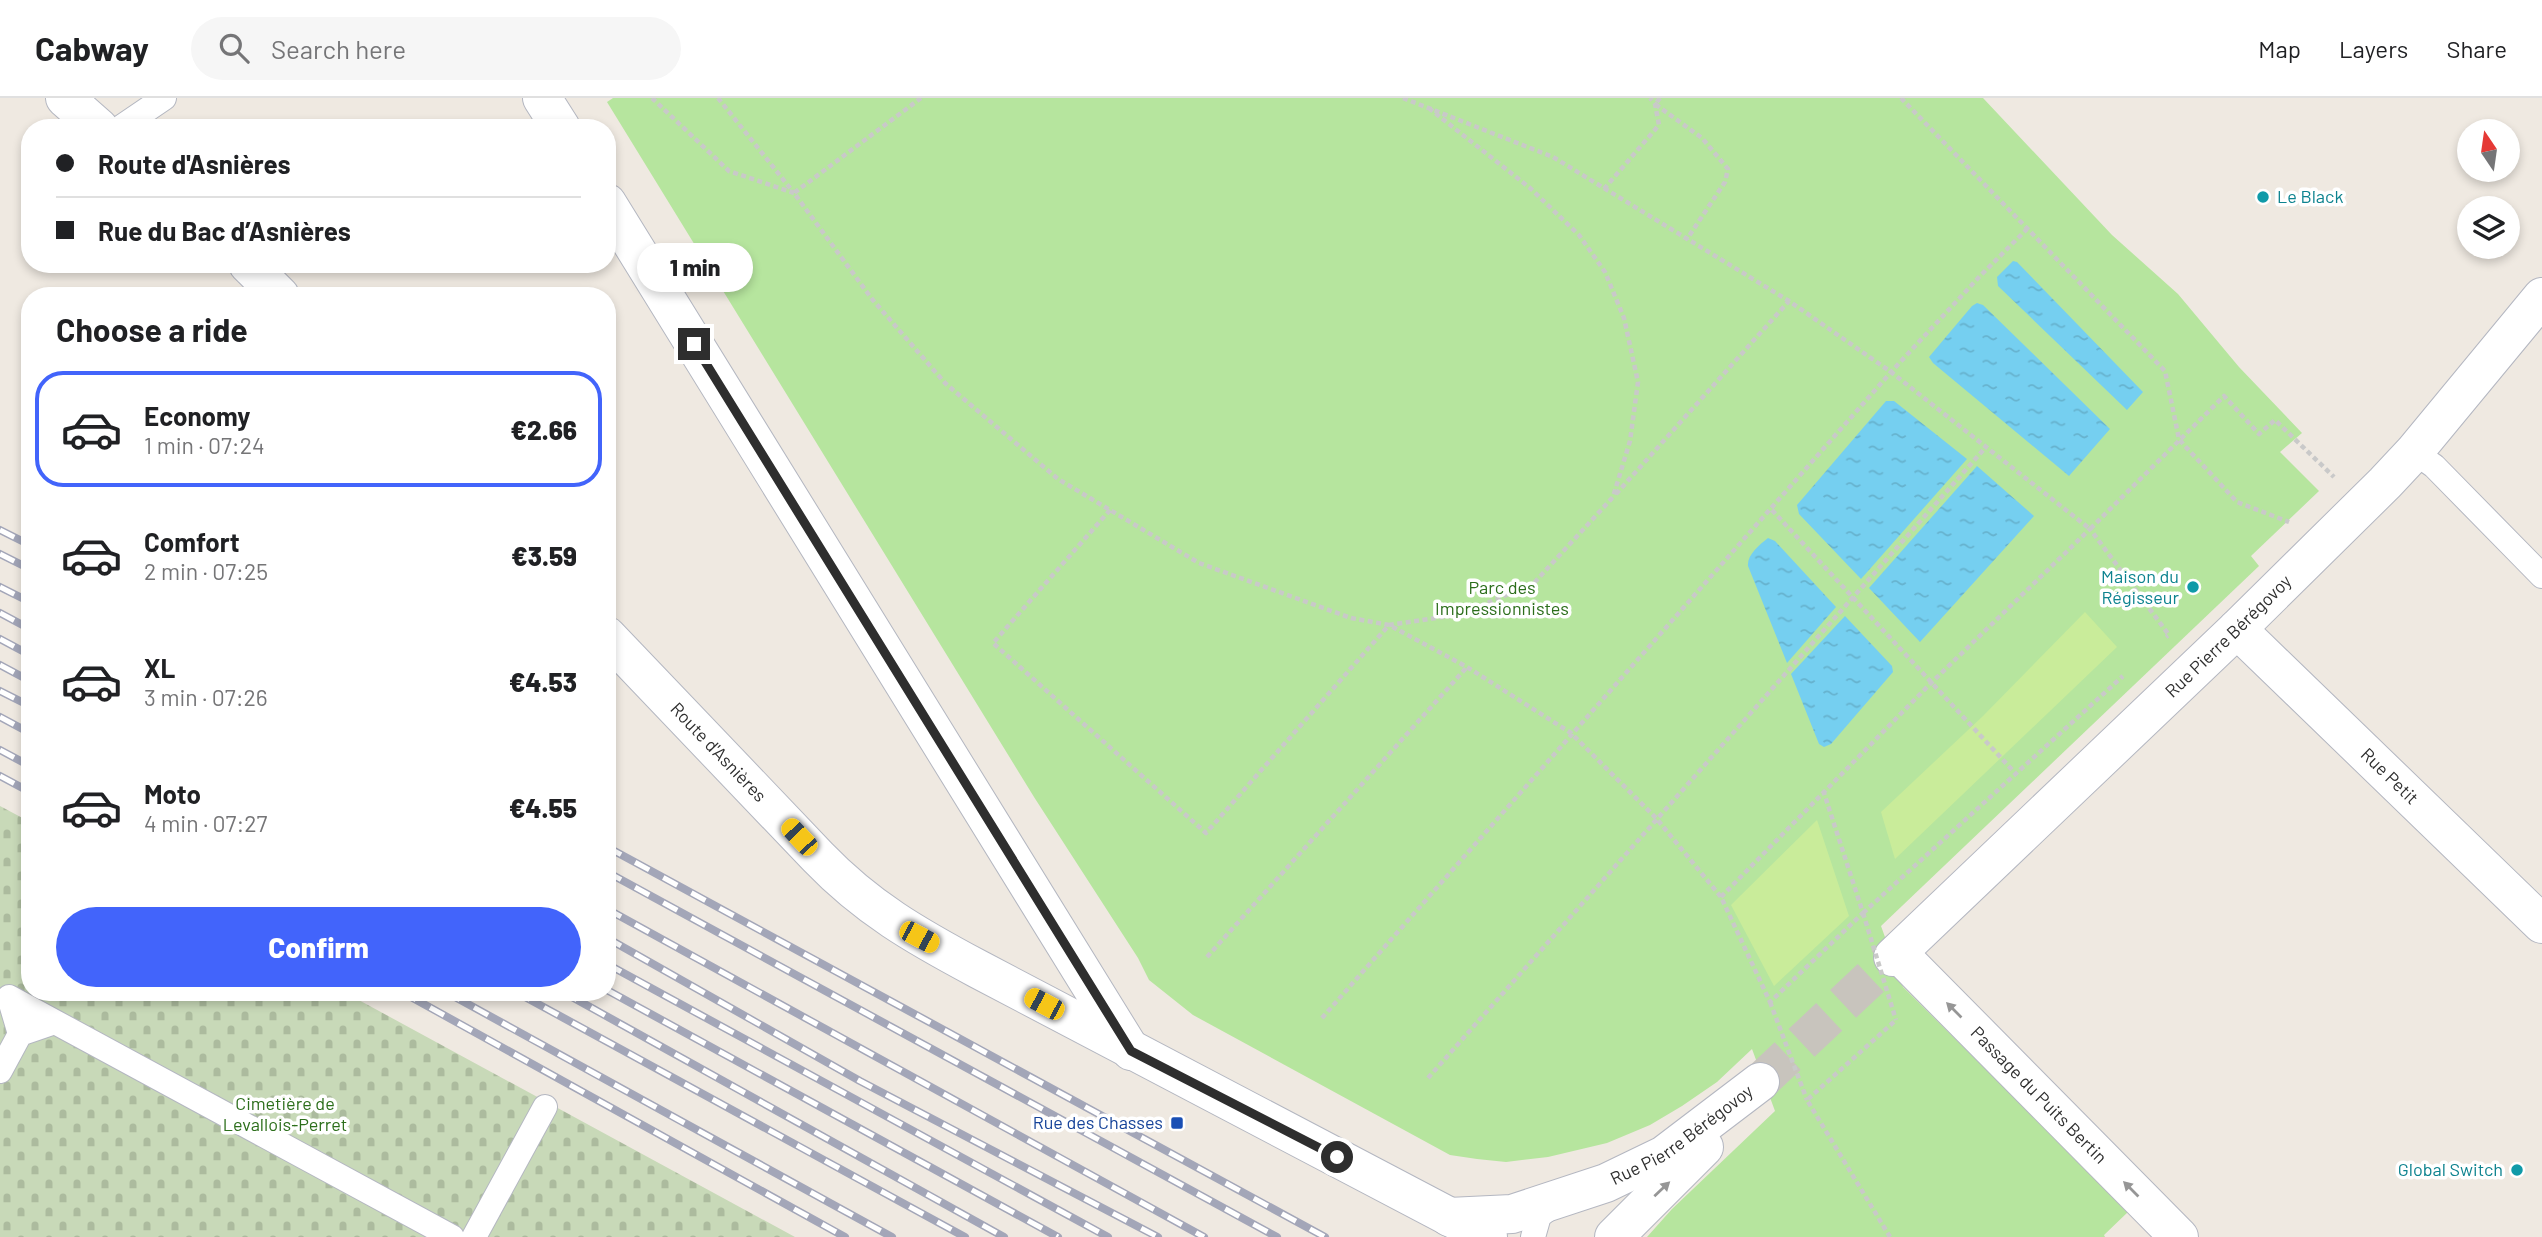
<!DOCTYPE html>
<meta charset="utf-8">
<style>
:root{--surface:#fff;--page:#f6f6f6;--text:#202124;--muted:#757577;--line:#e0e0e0;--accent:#4264fb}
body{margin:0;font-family:Barlow,sans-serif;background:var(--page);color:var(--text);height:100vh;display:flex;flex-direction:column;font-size:26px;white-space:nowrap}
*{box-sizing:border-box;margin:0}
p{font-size:23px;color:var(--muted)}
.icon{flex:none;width:38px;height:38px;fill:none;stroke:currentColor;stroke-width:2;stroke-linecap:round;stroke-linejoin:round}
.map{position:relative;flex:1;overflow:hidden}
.drawer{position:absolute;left:21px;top:189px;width:595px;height:714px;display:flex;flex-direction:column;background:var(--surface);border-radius:28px;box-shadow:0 4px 10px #0003}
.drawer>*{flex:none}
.guide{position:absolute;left:21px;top:21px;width:595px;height:154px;border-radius:28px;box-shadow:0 4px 10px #0003;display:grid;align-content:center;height:154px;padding:0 35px;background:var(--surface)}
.needle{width:46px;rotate:347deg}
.buttons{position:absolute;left:2457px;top:21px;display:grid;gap:14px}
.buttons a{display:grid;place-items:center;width:63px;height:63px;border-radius:50%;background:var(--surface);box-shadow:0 4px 10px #0003;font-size:35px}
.end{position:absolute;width:32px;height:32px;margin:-16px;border:9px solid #2e2e2e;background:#fff;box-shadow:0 0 0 4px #fff}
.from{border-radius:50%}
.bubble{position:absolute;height:49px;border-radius:24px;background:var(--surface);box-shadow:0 4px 10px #0003;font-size:23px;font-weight:800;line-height:49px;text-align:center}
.car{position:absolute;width:21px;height:42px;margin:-21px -10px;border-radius:9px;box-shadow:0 0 5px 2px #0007;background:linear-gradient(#f5c518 24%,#345 0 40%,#f5c518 0 76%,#345 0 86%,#f5c518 0)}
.guide b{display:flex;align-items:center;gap:24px;height:66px;font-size:26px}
.guide b+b{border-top:2px solid var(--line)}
.guide i{width:18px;height:18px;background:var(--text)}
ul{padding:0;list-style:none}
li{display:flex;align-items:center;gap:21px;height:116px;margin:0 14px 10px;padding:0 21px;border:4px solid transparent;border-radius:28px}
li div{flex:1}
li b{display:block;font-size:26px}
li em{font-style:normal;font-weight:800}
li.active{border-color:var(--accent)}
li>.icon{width:63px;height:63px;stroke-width:1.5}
h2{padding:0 35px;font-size:32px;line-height:84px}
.cta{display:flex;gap:14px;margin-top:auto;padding:14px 35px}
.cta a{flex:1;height:80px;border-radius:42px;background:var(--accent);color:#fff;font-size:28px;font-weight:800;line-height:80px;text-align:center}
header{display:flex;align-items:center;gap:42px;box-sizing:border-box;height:98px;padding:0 35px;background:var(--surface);border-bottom:2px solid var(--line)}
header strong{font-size:33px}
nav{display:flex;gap:38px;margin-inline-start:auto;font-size:24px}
.search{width:490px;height:63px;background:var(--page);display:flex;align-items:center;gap:18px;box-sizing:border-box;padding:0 24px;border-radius:38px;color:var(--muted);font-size:26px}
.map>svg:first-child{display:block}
</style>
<header>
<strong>Cabway</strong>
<div class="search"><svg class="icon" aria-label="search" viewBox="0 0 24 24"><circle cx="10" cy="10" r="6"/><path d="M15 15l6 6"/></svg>Search here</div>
<nav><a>Map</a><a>Layers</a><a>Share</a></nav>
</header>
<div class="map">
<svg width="2542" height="1139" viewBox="0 0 2542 1139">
<defs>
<pattern id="cemetery-stones" width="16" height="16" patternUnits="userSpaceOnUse" patternTransform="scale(1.75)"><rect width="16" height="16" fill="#c8d9b8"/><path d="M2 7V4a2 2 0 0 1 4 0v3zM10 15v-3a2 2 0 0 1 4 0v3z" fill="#acbb9e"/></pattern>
<pattern id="water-ripples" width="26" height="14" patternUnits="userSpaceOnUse" patternTransform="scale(1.75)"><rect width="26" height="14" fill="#75cff0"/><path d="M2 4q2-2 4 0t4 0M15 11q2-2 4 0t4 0" fill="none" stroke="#66b2ce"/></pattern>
</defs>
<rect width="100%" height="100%" fill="#efe9e1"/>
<!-- cemetery -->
<path fill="url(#cemetery-stones)" d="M0,708L30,724V894H344L795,1139H0Z"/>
<!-- park -->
<path fill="#b6e59e" d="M613,0H1983L2112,137L2178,196L2239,269L2302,335L2280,354L2319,393L2251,458L2259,468L1881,828L1903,889L2129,1113L2104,1137L2105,1139H1647L1672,1111L1775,1013L1752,951L1717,984L1682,1008L1650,1027L1607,1045L1548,1059L1506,1064L1477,1061L1450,1057L1193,917L1149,882L1138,860L1034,699L607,4Z"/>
<!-- pitch -->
<path fill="#c9ec9a" d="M2085,514L2117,549L1895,761L1881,714L1983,618Z
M1817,722L1849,818L1774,888L1731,807Z"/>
<!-- water -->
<path fill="url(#water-ripples)" d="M2013,163L2017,164L2143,294L2127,312L1998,188L1997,179Z
M1977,205L1983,207L2110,331L2069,378L1933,265L1929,259L1972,208Z
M1886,303H1894L1967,361L1861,481L1799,416L1797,407Z
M1977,368L2034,418L1920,544L1869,490Z
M1768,440L1775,443L1836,509L1787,565L1748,468C1747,457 1759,447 1768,440Z
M1845,518L1892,568L1893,574L1831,646L1824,649L1819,646L1791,576Z"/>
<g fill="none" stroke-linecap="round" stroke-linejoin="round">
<!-- street-tunnel -->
<path stroke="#c8c4bd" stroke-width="38" stroke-dasharray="38 19" stroke-linecap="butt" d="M1760,984L1893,859"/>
<defs>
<path id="lane" d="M120,30L164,0
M2414,354L2434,368L2542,478
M55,924L20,936L9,899L55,924L452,1139
M0,973L20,936
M474,1139L545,1009
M1533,1139L1539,1118L1556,1105"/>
<g id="street">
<path d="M542,0L561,30"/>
<path d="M607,105L1131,953"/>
<path id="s1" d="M2237,531L2542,826"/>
<path id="s2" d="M1898,855L2179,1139"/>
<path id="s3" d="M1893,859L2237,531L2385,385L2414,354L2542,199"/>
<path id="s4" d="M1449,1119L1512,1116L1606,1085L1664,1057L1760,984"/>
<path d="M1614,1139L1704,1049"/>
</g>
<g id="secondary">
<path d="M65,0L99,30"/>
<path d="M248,166L280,198"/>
<path id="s5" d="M607,538L818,759C867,810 916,838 978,871L1488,1139"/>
</g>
</defs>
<!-- lane casing -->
<use href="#lane" stroke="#b4b7c1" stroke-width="26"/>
<!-- street casing -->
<use href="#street" stroke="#b4b7c1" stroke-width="40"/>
<!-- secondary casing -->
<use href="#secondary" stroke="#b4b7c1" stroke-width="40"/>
<!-- path -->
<path stroke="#c9c9c9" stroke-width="4.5" stroke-dasharray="5 3.5" stroke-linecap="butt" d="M652,0L729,73L794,95
M718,0L794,95
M921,0L794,95L872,201L945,285L1058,381L1199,465L1351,520L1389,527L1467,569L1571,635L1656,720L1721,799L1770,904L1863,815L1824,695
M1403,0L1553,59L1789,203L1891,274L2090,431L2224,298L2259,336L2275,322L2334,379
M1660,0L1655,6L1702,40L1728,71L1725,84L1687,141
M1901,0L2165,273L2179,341L2184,347L2237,404L2289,424
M1604,91L1659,27L1655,6L1650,0
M1616,396L1789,203
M1110,412L993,545L1206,735L1389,527L1462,516L1534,485L1613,399L1630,343L1638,284L1624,220L1605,174L1579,137L1530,90L1430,11
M1772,412L2016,676
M1721,799L1930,586L2090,431L2169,537L2166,539
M1863,815L2123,578
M1207,859L1467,569
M1322,920L1891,274L1980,178L2027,131
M1428,980L1985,350
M1890,1139L1807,1002L1896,922"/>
<!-- lane -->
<use href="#lane" stroke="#fff" stroke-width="24"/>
<!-- street -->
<use href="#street" stroke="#fff" stroke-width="38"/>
<!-- secondary -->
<use href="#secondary" stroke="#fff" stroke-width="38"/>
<defs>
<path id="rail" d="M0,432L30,447
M0,456L30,471
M0,489L30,504
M0,515L30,531
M0,541L30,557
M0,567L30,583
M0,593L30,608
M0,619L30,635
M0,652L30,668
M0,678L30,694
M607,749L1325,1139
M607,774L1277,1139
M607,811L1204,1139
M607,840L860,983L1158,1139
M607,866L1108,1139
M607,892L1058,1139
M402,894L845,1139
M446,894L892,1139
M516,894L965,1139
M563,894L1004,1139"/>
</defs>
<!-- rail casing -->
<use href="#rail" stroke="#a3a6b8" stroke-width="8"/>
<!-- rail -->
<use href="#rail" stroke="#fff" stroke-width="5" stroke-dasharray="16" stroke-linecap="butt"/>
<!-- path-bridge -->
<path stroke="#c9c9c9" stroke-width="4.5" stroke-dasharray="5 3.5" stroke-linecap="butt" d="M1863,815L1896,922
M1770,904L1807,1002"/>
</g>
<!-- one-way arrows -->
<defs><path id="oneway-solid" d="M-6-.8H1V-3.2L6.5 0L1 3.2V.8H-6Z" transform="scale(1.75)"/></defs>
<g fill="#969696">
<use href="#oneway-solid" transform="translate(1954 912) rotate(-135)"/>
<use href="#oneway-solid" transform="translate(1662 1091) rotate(-43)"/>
<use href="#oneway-solid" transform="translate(2131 1091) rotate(-135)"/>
</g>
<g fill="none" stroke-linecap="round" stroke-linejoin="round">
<!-- route -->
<path stroke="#2e2e2e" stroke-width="9" d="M694,246L1131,953L1337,1059"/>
</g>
<!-- markers -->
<g fill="#0f9aa8" stroke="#fff" stroke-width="2.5">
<circle cx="2263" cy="99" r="7"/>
<circle cx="2193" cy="489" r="7"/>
<circle cx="2517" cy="1072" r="7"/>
</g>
<rect fill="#1a4fb4" stroke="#fff" stroke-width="2.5" x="1170" y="1018" width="14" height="14" rx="3.5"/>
<g text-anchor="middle" stroke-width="7" stroke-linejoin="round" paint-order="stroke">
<!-- culture labels -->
<g font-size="18" fill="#0d838f" stroke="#fff" text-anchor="end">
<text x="2277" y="105" text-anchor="start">Le Black</text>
<text x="2179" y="485">Maison du<tspan x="2179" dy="21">Régisseur</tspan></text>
<text x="2503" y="1078">Global Switch</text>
</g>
<!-- park labels -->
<g font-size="18" fill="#2c6e1b" stroke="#fff">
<text x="1502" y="496">Parc des<tspan x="1502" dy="21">Impressionnistes</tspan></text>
<text x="285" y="1012">Cimetière de<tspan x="285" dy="21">Levallois-Perret</tspan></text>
</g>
<!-- street labels -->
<g font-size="18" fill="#2e2e2e" stroke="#fff">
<text dy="6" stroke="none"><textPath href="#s3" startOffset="464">Rue Pierre Bérégovoy</textPath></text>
<text dy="6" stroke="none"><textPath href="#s5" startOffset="161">Route d'Asnières</textPath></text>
<text dy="6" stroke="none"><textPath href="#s1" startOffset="212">Rue Petit</textPath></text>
<text dy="6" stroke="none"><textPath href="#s2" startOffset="200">Passage du Puits Bertin</textPath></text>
<text dy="6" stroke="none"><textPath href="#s4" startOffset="252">Rue Pierre Bérégovoy</textPath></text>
</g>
<!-- transit labels -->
<g font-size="18" fill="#164399" stroke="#fff" text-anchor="end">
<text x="1163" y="1031">Rue des Chasses</text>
</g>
</g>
</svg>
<div class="buttons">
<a><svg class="needle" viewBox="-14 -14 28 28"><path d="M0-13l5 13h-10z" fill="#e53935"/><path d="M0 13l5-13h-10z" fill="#757577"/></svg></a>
<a><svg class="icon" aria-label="layers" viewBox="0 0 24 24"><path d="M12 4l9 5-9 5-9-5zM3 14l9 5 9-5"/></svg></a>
</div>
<i class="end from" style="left:1337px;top:1059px"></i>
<i class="end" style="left:694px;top:246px"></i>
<div class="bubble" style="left:637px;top:145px;width:116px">1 min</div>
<i class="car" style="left:799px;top:739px;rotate:317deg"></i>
<i class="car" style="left:919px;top:839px;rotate:118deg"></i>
<i class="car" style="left:1044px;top:906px;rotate:298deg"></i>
<div class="guide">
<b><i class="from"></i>Route d'Asnières</b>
<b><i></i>Rue du Bac d’Asnières</b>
</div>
<section class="drawer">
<h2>Choose a ride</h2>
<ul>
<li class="active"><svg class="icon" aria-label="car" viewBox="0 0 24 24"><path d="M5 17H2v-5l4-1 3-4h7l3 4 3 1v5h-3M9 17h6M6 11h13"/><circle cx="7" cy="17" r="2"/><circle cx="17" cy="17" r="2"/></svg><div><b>Economy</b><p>1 min · 07:24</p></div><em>€2.66</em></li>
<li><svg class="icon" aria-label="car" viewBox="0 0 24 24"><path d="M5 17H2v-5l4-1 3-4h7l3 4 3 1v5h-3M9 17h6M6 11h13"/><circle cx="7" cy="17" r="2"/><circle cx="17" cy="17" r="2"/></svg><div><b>Comfort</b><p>2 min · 07:25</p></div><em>€3.59</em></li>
<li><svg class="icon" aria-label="car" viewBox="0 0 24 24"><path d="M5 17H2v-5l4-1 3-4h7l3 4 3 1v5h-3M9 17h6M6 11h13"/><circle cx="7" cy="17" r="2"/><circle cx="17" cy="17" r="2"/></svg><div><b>XL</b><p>3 min · 07:26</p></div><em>€4.53</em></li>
<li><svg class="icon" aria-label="car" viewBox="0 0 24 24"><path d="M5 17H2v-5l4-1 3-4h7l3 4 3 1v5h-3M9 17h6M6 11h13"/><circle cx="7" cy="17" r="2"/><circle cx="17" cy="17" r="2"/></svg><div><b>Moto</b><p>4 min · 07:27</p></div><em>€4.55</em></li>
</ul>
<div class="cta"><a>Confirm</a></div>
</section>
</div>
